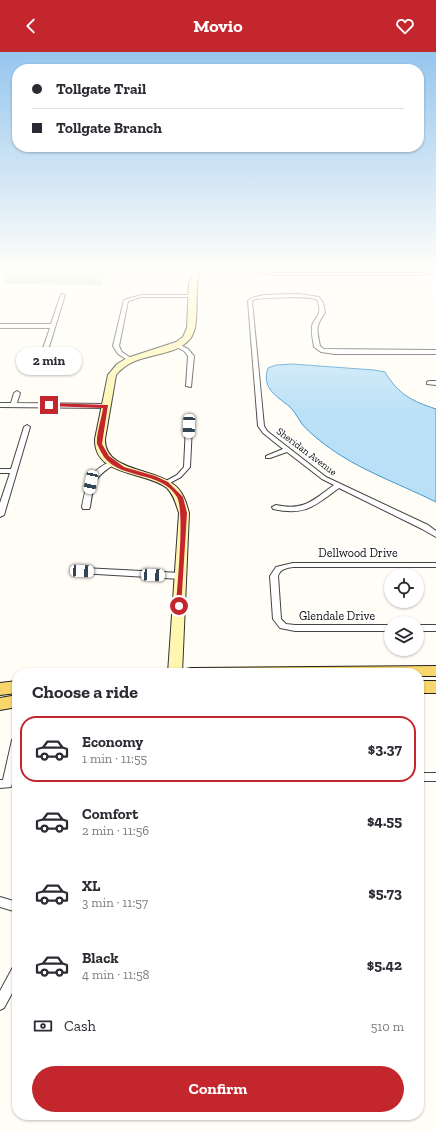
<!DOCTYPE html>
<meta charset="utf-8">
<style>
:root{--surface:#fff;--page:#f2f2f3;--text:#2b2b33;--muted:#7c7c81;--line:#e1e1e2;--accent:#c4262e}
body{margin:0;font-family:"Zilla Slab",serif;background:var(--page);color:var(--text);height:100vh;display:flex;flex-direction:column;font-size:15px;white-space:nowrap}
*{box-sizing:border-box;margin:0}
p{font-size:13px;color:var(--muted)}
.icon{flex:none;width:22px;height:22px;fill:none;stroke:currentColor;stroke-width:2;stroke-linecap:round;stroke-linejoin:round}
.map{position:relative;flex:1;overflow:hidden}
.drawer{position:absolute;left:12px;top:616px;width:412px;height:452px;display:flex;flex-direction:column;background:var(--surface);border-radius:16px;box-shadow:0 1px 3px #0004}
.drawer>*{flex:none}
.banner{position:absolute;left:12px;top:12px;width:412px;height:88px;border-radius:16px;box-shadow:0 1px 3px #0004;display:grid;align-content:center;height:88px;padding:0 20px;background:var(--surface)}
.controls{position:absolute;left:384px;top:516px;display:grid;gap:8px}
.controls a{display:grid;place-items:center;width:40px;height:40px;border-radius:50%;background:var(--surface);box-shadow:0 1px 3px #0004;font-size:20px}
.end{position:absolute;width:18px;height:18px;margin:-9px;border:5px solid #c4262e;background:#fff;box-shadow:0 0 0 2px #fff}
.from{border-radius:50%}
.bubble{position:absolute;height:28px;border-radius:14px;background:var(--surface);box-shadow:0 1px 3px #0004;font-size:13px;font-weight:800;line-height:28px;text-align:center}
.car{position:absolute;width:12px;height:24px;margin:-12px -6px;border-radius:5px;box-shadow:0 0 3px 1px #0007;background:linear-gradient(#fff 24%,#345 0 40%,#fff 0 76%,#345 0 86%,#fff 0)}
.banner b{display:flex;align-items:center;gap:14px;height:38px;font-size:15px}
.banner b+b{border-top:1px solid var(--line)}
.banner i{width:10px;height:10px;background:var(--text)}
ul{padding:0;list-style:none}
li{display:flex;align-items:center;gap:12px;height:66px;margin:0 8px 6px;padding:0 12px;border:2px solid transparent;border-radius:16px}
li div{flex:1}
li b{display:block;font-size:15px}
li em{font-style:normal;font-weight:800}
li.on{border-color:var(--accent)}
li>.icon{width:36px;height:36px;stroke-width:1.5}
h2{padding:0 20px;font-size:18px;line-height:48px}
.pay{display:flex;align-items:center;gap:10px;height:44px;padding:0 20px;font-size:15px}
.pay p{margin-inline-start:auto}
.primary-button{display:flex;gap:8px;margin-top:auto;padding:8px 20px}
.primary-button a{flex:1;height:46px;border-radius:24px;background:var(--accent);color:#fff;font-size:16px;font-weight:800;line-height:46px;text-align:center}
header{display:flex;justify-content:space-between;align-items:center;height:52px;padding:0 20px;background:var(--accent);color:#fff;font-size:18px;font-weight:800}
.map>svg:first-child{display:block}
</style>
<header><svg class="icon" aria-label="back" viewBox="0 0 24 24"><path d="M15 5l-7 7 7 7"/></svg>Movio<svg class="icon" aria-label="heart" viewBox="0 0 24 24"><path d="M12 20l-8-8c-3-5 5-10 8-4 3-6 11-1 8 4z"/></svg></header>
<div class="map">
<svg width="436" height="1080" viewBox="0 0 436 1080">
<rect width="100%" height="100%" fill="#fffdf5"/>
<!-- forest -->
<path fill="#b9dc9c" d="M12,215H104L102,233L3,232Z"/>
<!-- water -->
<path fill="#b9e0f7" stroke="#3f96cf" d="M292,312L374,318L385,320C399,343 412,349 436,357V450C404,434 370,422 340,403C329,396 310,382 302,372C298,366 295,360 290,355C277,344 261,337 268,316L276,313Z"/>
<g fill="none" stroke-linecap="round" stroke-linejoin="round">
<defs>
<path id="street" d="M139,215H144L137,222H133V220Z
M253,215H257L261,219L275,221H419L431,219L433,215H436L435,221L419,223H275L258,221Z
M61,242L65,243L45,308L40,309L39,308L50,276H0V272H51Z
M299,242L319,245L323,251L325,261C315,274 317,279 320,294L324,297L436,298V302H335L321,300L314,295C313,287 310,278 313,271C315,267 319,264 319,260C320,257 319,251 317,248C312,243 264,246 255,247L252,249L264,374L267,379L326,425L428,473L436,479V485L422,477L339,436C314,454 306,464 273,457L272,455L276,453C304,459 312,449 334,433L322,427L287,400L270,406H266V404L283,397L263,381L258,374L248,249C257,240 286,243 299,242Z
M141,243H193L195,244L193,245H141L128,249L119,294L122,300L131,306L132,307L129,309L118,302L113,294L124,248Z
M177,291L188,297L194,304L191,335L186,334L188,304L184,299L175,294V292Z
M429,329H436V333L427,332V330Z
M17,339L20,341L17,351L106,352L109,354L106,356L0,355V351H11L14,341Z
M189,372L192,374L190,415L181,425L168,432H164L163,431L164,430L177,423L184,415L186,374Z
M27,373L30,375L4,463L0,465V451L10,421H0V417H11L24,375Z
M113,409L115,410V412C93,426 94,430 90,455L89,457H83L82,455C86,433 89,417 113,409Z
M293,511H436V515H293C287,516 280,517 278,524L281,567L286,572L295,573H391V579H295L280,576L273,567L270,524L276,515Z
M83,516L181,521L185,524L181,527L80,521L79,519Z
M417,573H436V579H417Z
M17,684V710L12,732L11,735L0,736V728H3L12,688L14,685Z
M419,721H436V729H419Z
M0,845L17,850V860L0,855Z
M17,913V932L4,956L0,958V939L13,915Z"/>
<path id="secondary" d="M195,215H201C192,235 202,273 190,287C172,308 136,298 116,323L105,387C104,419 153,416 173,432C183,439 186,450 189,461L182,621H168L179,461C176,452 174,443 167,436C146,419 94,425 95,387L108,323L117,312L127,306L176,290L183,285L187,276L189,231Z"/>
<path id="primary" d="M436,614V624H419V621H184L186,617L191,616Z
M17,629V641L0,643V631Z
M419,629H436V641H419Z
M17,643V655L0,658V646Z"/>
</defs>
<!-- street casing -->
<use href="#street" stroke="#444" stroke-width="2"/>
<!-- secondary casing -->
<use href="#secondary" stroke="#333" stroke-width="2"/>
<!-- primary casing -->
<use href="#primary" stroke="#222" stroke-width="2"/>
<!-- street -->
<use href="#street" fill="#fff" fill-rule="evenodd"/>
<!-- secondary -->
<use href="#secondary" fill="#fff6b0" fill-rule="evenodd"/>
<!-- primary -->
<use href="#primary" fill="#f9d66b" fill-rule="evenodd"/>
</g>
<!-- sky -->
<linearGradient id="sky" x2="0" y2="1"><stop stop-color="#95c6ee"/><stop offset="0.59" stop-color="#fffefa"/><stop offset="1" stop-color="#fffefa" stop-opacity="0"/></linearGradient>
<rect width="436" height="366" fill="url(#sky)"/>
<!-- route -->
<path fill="#c4262e" d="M49,351L108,353L102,392L109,404L124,415L155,424L168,430L183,445L187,461L181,556H177L176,554C177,535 185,459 177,445C161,417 115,429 101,400C100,398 98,394 97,392C96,382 102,365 103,356L47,354Z"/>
<g text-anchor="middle" stroke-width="4" stroke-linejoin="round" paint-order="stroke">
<!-- far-street labels -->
<g font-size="10" fill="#111" stroke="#fff">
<text transform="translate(307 399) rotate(37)" y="4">Sheridan Avenue</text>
</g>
<!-- street labels -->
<g font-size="12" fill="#111" stroke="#fff">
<text x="358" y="505">Dellwood Drive</text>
<text x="337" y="568">Glendale Drive</text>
</g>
</g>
</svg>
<div class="controls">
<a><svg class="icon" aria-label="locate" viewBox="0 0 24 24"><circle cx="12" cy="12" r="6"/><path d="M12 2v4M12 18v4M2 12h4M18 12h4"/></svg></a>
<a><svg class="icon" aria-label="layers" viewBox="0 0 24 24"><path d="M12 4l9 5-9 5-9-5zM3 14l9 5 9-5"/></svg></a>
</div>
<i class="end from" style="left:179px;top:554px"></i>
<i class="end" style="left:49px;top:353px"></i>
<div class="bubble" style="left:16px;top:295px;width:66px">2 min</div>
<i class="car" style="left:189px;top:374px;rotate:182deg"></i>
<i class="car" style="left:91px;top:430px;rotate:192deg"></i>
<i class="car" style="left:82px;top:519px;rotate:93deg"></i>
<i class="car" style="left:153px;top:523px;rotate:93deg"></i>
<div class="banner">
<b><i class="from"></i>Tollgate Trail</b>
<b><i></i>Tollgate Branch</b>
</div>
<section class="drawer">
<h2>Choose a ride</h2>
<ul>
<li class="on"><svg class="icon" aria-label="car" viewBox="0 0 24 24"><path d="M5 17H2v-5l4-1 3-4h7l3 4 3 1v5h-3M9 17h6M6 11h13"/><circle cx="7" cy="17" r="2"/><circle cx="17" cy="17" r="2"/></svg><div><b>Economy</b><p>1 min · 11:55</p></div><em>$3.37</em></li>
<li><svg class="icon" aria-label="car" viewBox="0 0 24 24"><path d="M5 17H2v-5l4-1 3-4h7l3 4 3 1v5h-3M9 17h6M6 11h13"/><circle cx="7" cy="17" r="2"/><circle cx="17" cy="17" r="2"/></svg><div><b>Comfort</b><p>2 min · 11:56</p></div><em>$4.55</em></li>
<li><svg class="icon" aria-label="car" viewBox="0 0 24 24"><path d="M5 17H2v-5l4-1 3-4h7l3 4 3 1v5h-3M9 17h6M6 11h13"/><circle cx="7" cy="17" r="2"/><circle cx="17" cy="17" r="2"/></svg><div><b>XL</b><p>3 min · 11:57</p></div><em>$5.73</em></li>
<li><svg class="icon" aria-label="car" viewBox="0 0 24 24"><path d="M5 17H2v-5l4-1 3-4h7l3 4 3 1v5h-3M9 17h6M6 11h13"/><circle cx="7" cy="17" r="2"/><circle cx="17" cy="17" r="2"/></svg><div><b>Black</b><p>4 min · 11:58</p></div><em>$5.42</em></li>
</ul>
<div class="pay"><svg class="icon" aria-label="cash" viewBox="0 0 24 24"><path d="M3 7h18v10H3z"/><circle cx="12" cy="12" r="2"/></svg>Cash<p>510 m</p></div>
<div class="primary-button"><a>Confirm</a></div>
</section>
</div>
